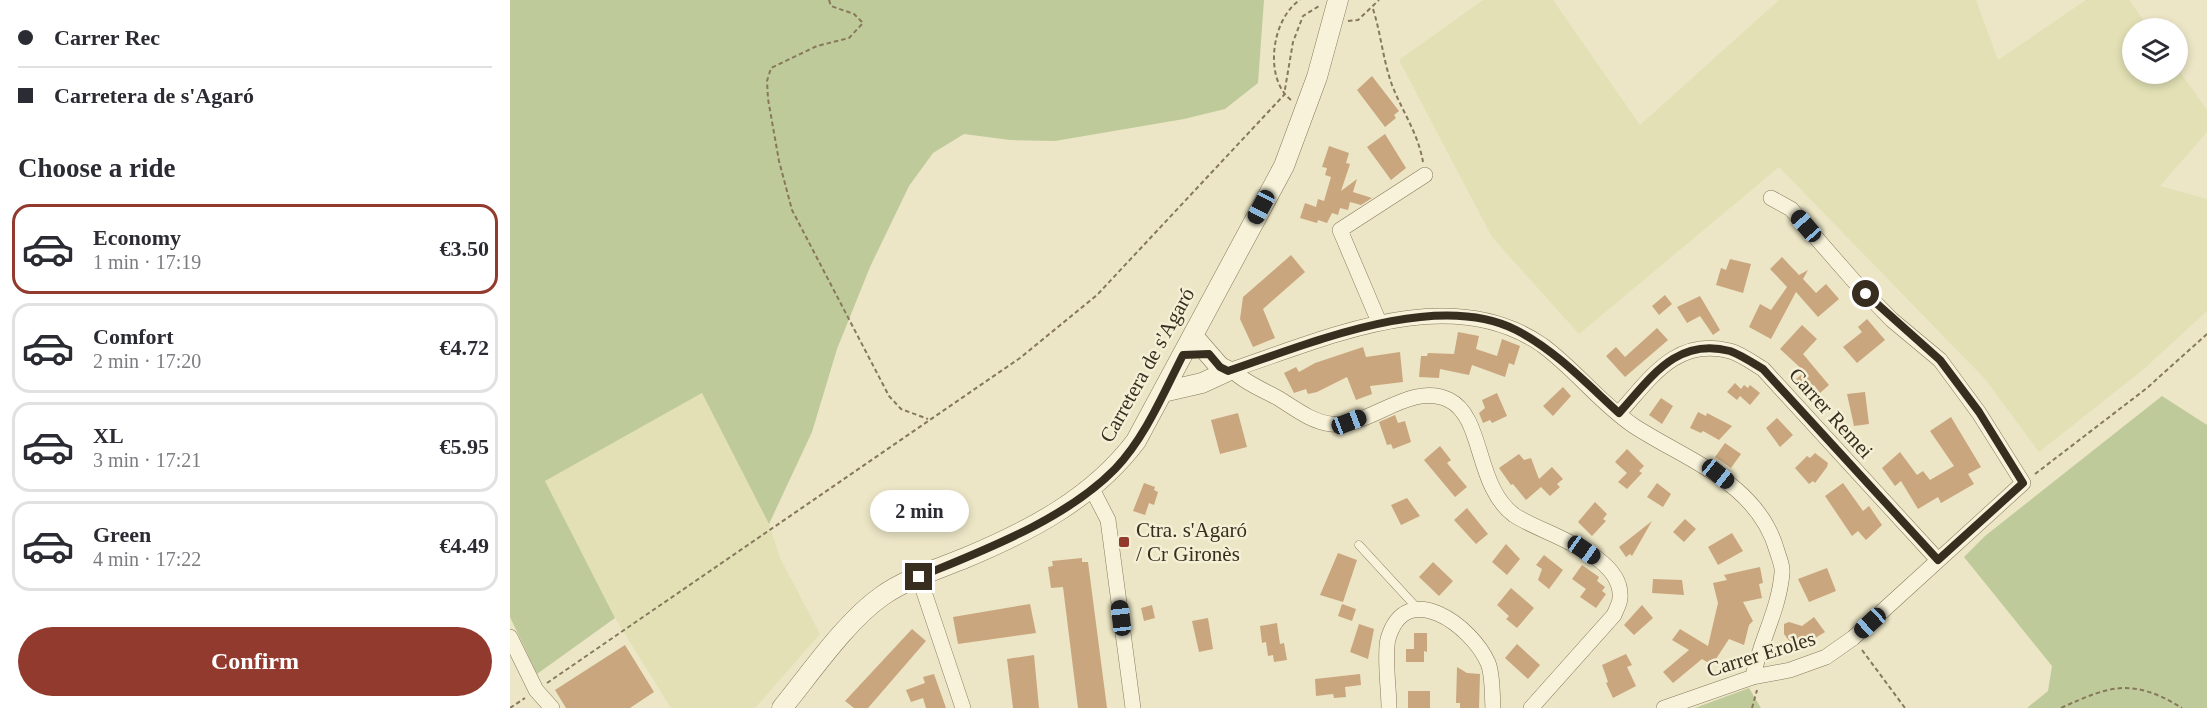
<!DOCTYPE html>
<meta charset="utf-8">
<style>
:root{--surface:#fff;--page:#f2f2f3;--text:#2b2b33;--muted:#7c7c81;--line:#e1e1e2;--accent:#933a2f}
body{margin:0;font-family:Georgia,serif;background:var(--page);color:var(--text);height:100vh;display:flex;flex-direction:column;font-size:22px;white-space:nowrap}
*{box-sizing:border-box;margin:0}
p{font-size:20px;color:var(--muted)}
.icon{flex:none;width:33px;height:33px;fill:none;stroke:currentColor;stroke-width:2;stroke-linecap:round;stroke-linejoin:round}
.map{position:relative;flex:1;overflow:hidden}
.details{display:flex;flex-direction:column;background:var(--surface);width:510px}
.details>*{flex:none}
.guide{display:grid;align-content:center;height:132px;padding:0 18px;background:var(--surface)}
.controls{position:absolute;left:1612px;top:18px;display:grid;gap:12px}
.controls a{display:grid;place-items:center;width:66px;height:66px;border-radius:50%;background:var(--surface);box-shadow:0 3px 9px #0003;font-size:30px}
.end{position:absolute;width:27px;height:27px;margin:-14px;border:8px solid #382e20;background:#fff;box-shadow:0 0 0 3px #fff}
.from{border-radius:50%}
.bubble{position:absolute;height:42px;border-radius:21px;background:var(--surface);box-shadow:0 3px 9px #0003;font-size:20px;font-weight:800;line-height:42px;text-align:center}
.car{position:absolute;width:18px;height:36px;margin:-18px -9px;border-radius:8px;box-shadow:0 0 4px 2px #0007;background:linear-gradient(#222 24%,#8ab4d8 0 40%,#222 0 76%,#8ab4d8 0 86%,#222 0)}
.guide b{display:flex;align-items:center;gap:21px;height:57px;font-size:22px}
.guide b+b{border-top:2px solid var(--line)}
.guide i{width:15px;height:15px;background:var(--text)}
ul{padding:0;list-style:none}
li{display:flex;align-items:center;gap:18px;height:90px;margin:0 12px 9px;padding:0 6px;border:3px solid var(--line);border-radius:18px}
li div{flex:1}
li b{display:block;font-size:22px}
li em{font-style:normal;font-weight:800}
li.active{border-color:var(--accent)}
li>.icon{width:54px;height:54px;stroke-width:1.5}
h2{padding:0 18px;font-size:27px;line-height:72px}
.action{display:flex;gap:12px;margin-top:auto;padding:12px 18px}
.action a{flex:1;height:69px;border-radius:36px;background:var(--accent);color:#fff;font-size:24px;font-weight:800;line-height:69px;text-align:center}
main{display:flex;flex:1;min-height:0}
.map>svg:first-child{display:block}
</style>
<main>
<section class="details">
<div class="guide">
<b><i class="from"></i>Carrer Rec</b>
<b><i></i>Carretera de s'Agaró</b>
</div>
<h2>Choose a ride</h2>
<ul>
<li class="active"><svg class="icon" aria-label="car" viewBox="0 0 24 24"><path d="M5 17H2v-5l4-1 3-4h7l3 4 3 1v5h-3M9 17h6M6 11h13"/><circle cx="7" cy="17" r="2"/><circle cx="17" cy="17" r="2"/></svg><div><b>Economy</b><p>1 min · 17:19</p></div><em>€3.50</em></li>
<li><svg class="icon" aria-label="car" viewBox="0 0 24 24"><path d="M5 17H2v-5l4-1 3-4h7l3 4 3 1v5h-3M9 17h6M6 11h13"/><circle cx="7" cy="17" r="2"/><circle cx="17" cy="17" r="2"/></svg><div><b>Comfort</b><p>2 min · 17:20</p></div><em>€4.72</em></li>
<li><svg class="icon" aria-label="car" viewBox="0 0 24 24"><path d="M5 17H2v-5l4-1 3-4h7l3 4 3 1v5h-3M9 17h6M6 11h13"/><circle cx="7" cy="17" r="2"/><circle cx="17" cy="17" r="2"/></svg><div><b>XL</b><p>3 min · 17:21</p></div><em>€5.95</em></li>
<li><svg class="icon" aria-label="car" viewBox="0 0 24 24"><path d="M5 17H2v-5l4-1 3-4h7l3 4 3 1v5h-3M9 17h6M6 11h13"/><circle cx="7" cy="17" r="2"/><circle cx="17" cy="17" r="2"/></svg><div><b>Green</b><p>4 min · 17:22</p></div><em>€4.49</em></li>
</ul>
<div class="action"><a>Confirm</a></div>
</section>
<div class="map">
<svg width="1697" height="708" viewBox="0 0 1697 708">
<rect width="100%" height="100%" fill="#ece6c6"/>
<!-- farmland -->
<path fill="#e2e0b4" d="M973,0H1043L1130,125L1269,0H1466L1488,60L1576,0H1619L1639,28H1623V74H1668V69L1697,110V132L1650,186L1697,199V311L1634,369L1529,452L1475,379L1269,167L1069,334L982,237L889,60Z
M192,393L259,524L270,558L310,634L245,708H161L105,618L35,481Z"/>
<!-- green -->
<path fill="#bfca9a" d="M0,0H754L748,83L715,109L674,119L545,141L500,140L454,134L423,153L399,186L360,267L327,349L302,432L259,524L192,393L35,481L105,618L27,674L0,617Z
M1652,396L1697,425V708H1517L1538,691L1542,666L1454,557L1475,536Z
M1239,688L1251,708H1185Z"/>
<!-- building -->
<path fill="#c9a67e" d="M862,76L889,111L884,115L886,118L875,127L847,90Z
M875,134L896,168L881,180L857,147Z
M819,146L839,153L836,163L840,164L831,191L847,179L843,192L862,198L851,205L840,202L838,210L830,208L828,215L822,213L817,223L808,220L807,223L790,218L795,203L806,207L808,199L814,201L821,177L815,175L817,168L812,167Z
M781,255L795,272L753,309L765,338L743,347L730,319L733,297Z
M1272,257L1289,275L1298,270L1293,279L1306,293L1316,284L1329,299L1308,317L1286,292L1261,339L1239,327L1250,304L1261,310L1277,287L1260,269Z
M1220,259L1241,264L1233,293L1206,285L1211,268L1216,270Z
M1155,295L1162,304L1149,315L1142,306Z
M1190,296L1210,330L1203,335L1190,316L1177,323L1167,307Z
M1357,319L1375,340L1347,363L1333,347L1352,332L1348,327Z
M1292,325L1307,339L1293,354L1319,385L1310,393L1304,385L1297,392L1286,379L1295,372L1270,349Z
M1147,328L1158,340L1115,377L1096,356L1106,347L1115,357Z
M948,332L969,336L966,349L987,356L992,339L1010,346L1004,365L999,363L995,377L962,365L959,375L930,369L929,378L909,377L911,356H917L918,353L944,354Z
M853,347L856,357L890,352L893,382L860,386L862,394L846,400L837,377L807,392L798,394L796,389L784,393L774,373L786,367L789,372L805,363Z
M1225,383L1231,389L1234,385L1238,388L1240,385L1250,393L1240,405L1230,396L1227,400L1217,392Z
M1053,387L1061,396L1043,416L1033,406Z
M1355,392L1359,424L1344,426L1337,394Z
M987,393L997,416L982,423L980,420L973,423L969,413L975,408L972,400Z
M1151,398L1163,406L1152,424L1139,415Z
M1188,412L1196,416L1197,413L1222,426L1209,440L1193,431L1191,433L1180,428Z
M728,413L737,447L710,454L701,420Z
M885,415L888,423L895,421L901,442L883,449L881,444L877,445L869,422Z
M1441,417L1471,467L1458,474L1464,484L1431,503L1428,497L1408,509L1391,481L1385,486L1372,468L1390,452L1407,475L1413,471L1420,480L1444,466L1420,431Z
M1267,418L1283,435L1270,447L1256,428Z
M1215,443L1231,454L1221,468L1205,457Z
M930,446L941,460L937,463L957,487L945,497L914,460Z
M1117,449L1134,466L1129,471L1132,473L1117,489L1108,482L1117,473L1105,462Z
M1305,453L1318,463L1317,467L1305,483L1303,481L1299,484L1285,468L1297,456L1300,458Z
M1009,454L1014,460L1021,458L1029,479L1042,467L1053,479L1047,484L1050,487L1040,496L1031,487L1016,500L1003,484L1001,485L989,468Z
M634,483L645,487L644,490L648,492L644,505L639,503L635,515L623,511Z
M1147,483L1161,494L1153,507L1137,497Z
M1333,483L1353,511L1359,506L1372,525L1356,540L1348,531L1342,536L1315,496Z
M897,498L910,516L891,525L881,505Z
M1085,502L1097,514L1093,519L1096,521L1082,536L1068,522Z
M957,508L978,534L966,544L944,520Z
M1175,519L1186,529L1174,542L1163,532Z
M1142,521L1122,556L1120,554L1116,557L1109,547Z
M1222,533L1233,551L1208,565L1198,547Z
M996,544L1010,559L997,575L982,562Z
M828,553L847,560L833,602L810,595Z
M1034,555L1053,570L1039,589L1028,580L1032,569L1026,565Z
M572,558V562H578L597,708H568L553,587L541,588L538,567L543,566L542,561Z
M923,562L943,581L929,596L909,577Z
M1072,565L1089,577L1087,581L1095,587L1092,591L1096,594L1086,608L1070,597L1076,589L1062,579Z
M1250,567L1253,583L1249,584L1252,598L1233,602L1243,621L1239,625L1234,645L1219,639L1202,665L1192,659L1163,683L1153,672L1179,650L1162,640L1170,629L1198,646L1208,603L1203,583L1217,580L1214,575Z
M1317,568L1326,591L1299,602L1288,579Z
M1143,579L1172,580L1174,595L1142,593Z
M1001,588L1024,608L1007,628L996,619L999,616L987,605Z
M520,604L526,633L448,644L443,617Z
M832,604L846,609L842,621L828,616Z
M642,605L645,618L634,621L631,608Z
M1132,605L1143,618L1124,635L1114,625Z
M1304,617L1315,632L1294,645L1292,641L1283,646L1274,634V624L1279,622L1292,626Z
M698,618L703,649L689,652L682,621Z
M767,623L770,644L774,643L777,660L764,662L763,655L758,656L756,642L752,643L750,626Z
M849,624L864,629L858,659L840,652Z
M402,629L416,641L358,708H344L335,701Z
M904,633H917V652L914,651V662H896V649H904Z
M1007,644L1030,665L1018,679L995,658Z
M115,645L144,692L120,708H56L45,690Z
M1116,654L1122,665L1117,667L1126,686L1103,698L1096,683L1098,682L1092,665Z
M524,655L529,708H503L497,659Z
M947,667L957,673L970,674L969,708H950V703H946Z
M424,674L436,708H416L413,698L401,702L396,690L415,683L413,677Z
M850,674L851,685L835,687L836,697L824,698L823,694L806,696L805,679Z
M898,691H920V708H898Z"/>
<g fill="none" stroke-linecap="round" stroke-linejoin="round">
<defs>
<path id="service" d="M849,545L908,609"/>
<path id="minor" d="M869,322L830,230L915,175
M722,370C734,382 753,390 768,398C784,408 802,422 821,424C860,428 900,381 939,400C974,417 965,486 1004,515C1032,534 1114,554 1110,598C1110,603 1106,610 1104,615L1021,708
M718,371C813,340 938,280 1032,345C1065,369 1091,404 1124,426C1178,461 1248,483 1267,551C1269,558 1273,566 1272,573C1269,610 1250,641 1243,677
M1109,413C1141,378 1166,337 1220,351C1231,354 1243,363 1253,369L1428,560
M582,489L598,520L623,708
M409,577L453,708
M0,637L26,690L42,708
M879,708C879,689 874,656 878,639C896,577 962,626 978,663C983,675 982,695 983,708
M1154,708L1243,677L1280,670L1316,657L1343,638L1513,483L1469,413L1430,360L1382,320L1343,280L1281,209L1261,198"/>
<path id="tertiary" d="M683,336L710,367L718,371
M653,392L692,383L718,371
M272,708C300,674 336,621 372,596C396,579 428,569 455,558C520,531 583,498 626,441L774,166L807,77L828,0"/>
</defs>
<!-- service casing -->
<use href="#service" stroke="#87785c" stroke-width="9"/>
<!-- minor casing -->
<use href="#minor" stroke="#87785c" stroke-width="16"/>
<!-- tertiary casing -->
<use href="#tertiary" stroke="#87785c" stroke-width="21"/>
<!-- path -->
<path stroke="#87785c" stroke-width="2" stroke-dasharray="4.5 3" stroke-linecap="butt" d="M319,0L321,6L344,14L353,23L339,38L307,46L261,68L257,81L258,99L269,161L282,210L379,396L391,409L418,419
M863,9C871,34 873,60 882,85C892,111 908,133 913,162
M838,21L848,20L869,0
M781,100C753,78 762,18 790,0
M1525,474L1637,388L1697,334
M1352,650L1395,708
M37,683L510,358L587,295L774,95L783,42L793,16L809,6
M0,708L15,698
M1242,708L1247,690
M1551,708C1601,685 1623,678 1672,708"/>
<!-- service -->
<use href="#service" stroke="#f7f2d9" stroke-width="8"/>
<!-- minor -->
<use href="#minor" stroke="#f7f2d9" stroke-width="15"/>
<!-- tertiary -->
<use href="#tertiary" stroke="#f7f2d9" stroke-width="20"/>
</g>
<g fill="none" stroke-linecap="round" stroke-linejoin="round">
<!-- route -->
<path stroke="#382e20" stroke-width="8" d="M409,577C474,550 555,520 605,469C635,438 654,392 673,355L699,354L710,367L718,371C796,345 926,289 1006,330C1045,350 1077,384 1109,413C1141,378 1166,337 1220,351C1231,355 1243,363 1253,369L1428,560L1513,483L1469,412L1430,360L1356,294"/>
</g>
<!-- markers -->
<rect fill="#933a2f" stroke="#f4efd5" stroke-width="2" x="608" y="536" width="12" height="12" rx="3"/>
<g text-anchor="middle" stroke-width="5" stroke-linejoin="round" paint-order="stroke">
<!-- street labels -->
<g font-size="21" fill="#382e20" stroke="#f4efd5">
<text transform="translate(637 365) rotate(-61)" y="7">Carretera de s'Agaró</text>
<text transform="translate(1321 413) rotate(48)" y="7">Carrer Remei</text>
<text transform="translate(1251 654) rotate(-17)" y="7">Carrer Eroles</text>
</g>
<!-- poi labels -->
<g font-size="21" fill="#382e20" stroke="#f4efd5" text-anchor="start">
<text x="626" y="537">Ctra. s'Agaró<tspan x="626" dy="24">/ Cr Gironès</tspan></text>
</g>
</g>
</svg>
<div class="controls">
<a><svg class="icon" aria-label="layers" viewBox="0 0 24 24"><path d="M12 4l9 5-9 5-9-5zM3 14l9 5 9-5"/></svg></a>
</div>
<i class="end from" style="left:1356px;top:294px"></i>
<i class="end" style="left:409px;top:577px"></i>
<div class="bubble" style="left:360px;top:490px;width:99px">2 min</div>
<i class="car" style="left:751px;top:207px;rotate:208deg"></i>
<i class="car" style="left:1296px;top:226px;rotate:319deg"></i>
<i class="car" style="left:839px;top:422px;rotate:69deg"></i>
<i class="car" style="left:1208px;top:474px;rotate:129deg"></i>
<i class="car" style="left:1074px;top:550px;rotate:125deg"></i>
<i class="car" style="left:611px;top:618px;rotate:353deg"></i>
<i class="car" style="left:1360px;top:623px;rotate:228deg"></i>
</div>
</main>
